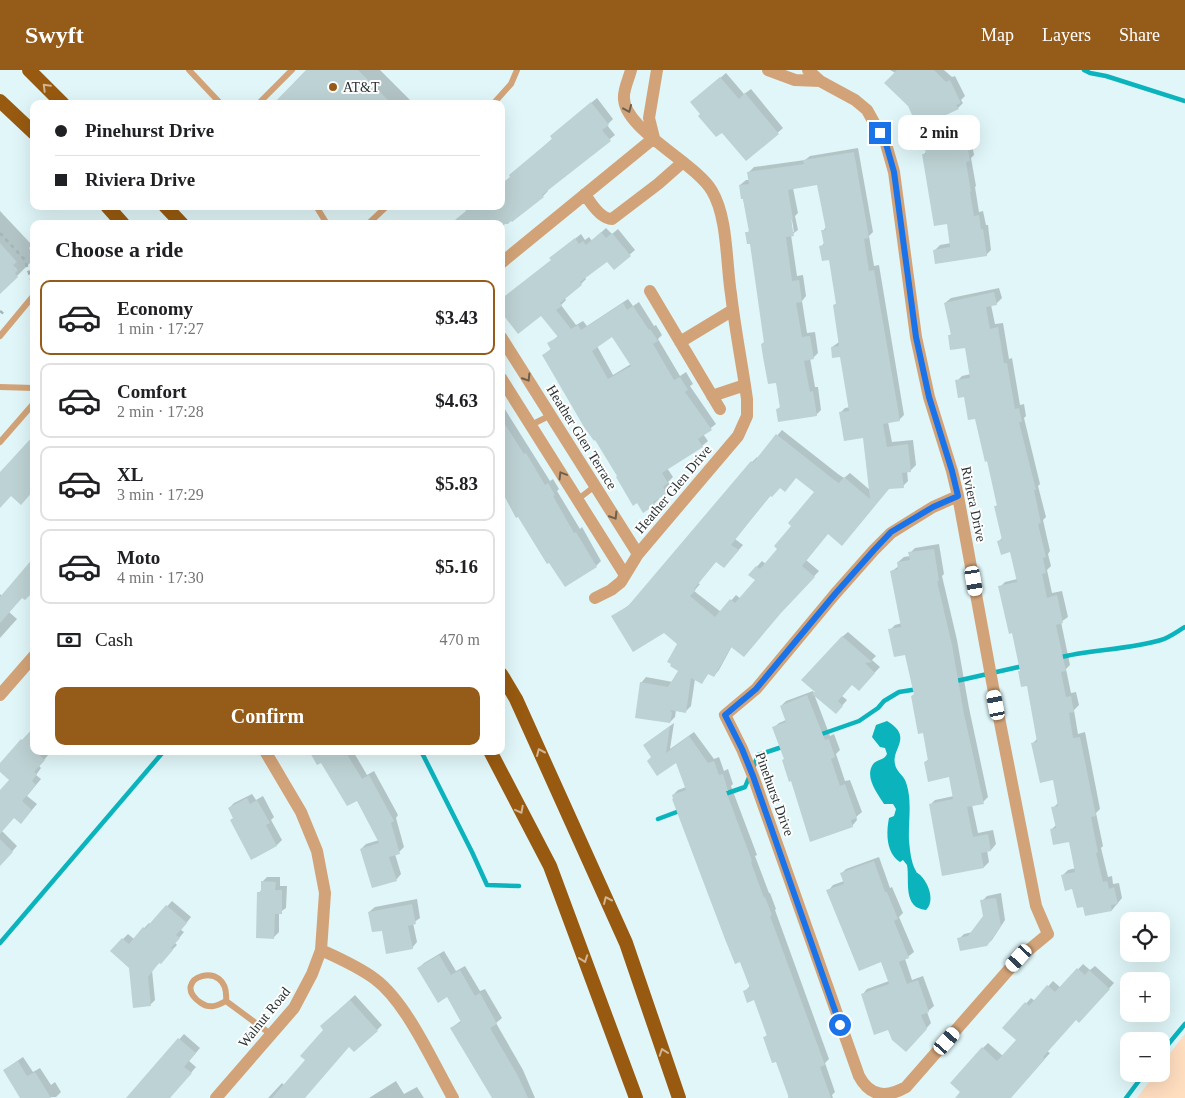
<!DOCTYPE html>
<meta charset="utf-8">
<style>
:root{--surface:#fff;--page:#f6f6f6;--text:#202124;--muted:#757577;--line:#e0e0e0;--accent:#955b19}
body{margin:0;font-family:"Times New Roman",serif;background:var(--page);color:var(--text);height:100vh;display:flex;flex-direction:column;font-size:19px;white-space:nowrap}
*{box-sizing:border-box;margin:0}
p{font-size:16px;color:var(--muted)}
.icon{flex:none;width:28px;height:28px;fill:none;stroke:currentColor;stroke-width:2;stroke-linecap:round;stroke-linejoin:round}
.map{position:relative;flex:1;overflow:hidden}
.sheet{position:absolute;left:30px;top:150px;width:475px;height:535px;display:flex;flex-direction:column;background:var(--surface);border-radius:10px;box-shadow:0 5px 20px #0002}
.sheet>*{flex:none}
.banner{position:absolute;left:30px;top:30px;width:475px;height:110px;border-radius:10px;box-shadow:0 5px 20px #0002;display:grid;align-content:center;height:110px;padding:0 25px;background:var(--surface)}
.fabs{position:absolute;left:1120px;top:842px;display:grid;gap:10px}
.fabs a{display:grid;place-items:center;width:50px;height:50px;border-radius:10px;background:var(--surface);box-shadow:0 5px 20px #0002;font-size:25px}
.end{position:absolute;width:22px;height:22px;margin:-11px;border:6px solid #1a73e8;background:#fff;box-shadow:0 0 0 2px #fff}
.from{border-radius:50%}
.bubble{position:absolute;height:35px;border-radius:10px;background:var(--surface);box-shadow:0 5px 20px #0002;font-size:16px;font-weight:800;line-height:35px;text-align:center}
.car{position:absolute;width:15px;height:30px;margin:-15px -8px;border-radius:6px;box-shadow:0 0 4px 1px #0007;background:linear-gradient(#fff 24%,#345 0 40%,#fff 0 76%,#345 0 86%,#fff 0)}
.banner b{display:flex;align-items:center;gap:18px;height:48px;font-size:19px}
.banner b+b{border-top:1px solid var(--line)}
.banner i{width:12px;height:12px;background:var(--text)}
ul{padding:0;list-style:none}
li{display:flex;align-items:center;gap:15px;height:75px;margin:0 10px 8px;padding:0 15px;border:2px solid var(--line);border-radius:10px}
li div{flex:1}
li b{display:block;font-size:19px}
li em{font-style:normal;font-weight:800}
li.on{border-color:var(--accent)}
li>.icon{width:45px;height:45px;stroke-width:1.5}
h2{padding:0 25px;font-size:22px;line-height:60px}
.pay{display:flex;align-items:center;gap:12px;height:55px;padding:0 25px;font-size:19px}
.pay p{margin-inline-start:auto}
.primary-button{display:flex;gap:10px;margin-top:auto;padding:10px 25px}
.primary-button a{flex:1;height:58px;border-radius:10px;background:var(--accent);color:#fff;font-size:20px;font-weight:800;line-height:58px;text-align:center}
header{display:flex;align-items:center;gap:30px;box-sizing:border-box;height:70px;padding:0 25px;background:var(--accent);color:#fff}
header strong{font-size:24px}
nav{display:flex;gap:28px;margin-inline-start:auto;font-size:18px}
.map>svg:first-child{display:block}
</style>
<header>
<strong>Swyft</strong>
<nav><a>Map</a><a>Layers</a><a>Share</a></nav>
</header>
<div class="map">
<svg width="1185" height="1028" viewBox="0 0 1185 1028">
<rect width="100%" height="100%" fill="#e0f6f8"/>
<!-- green -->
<path fill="#ffddbf" d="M1185,964V1028H1137L1155,1004H1161V995Z"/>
<!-- water -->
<path fill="#0bb3bd" d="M887,651C914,667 891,679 895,694C896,701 902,704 905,710C913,729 908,751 909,771C910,780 911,793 916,801C917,804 919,803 921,806C929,814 935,831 926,840C902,838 910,810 907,795L903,790L900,792C886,783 886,763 889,748L894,746L896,739L893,734H884C878,724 863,706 874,693C879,689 884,690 887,684L885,678L880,677L872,667L876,655Z"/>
<!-- shadow -->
<path fill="#0003" fill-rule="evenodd" d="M308,0H380L414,34H275Z
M890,0H944L952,7L955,6L965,26L961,30L963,33L958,38Z
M726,3L744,24L751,19L783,58L746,90L722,61L701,44L697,28Z
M597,28L613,49L607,55L615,65L547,119L548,121L543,126L501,157V136L511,106L553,68L557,61Z
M969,57L974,85L971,88L976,116L975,117L979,142L983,141L986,155H988L991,180L986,185L935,180L940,175L951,173L948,153L923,85L927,81L924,69L930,63Z
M858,78L873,162L869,166L874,196L879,195L904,345L899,350L888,352L892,372L913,370L916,395L911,400L907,401L908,411L903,416L889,418L829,462L806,490L819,501L786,536L732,576L719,600L714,606L709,603L701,613L695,609L691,636L686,641L676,640L675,647L670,652L641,613L646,607L673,612L680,600L679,574L664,561L613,547L633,532L752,392L757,387L758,388L782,360L838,404L844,408L850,403L870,420L864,367L840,343L845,338L850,337L841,286L832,277L839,272L834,235L837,233L830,188L821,177L824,173L823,161L826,157L818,114L793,118L798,143L795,146L798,160L791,165L797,206L803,205L806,226L802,231L807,263L815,262L818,283L813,288H810L815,317H818L821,340L816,345L777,340L781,336L777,312L762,274L765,271L751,172L747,163L750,160L740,115L746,110H750L749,102L754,97L805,90L810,86ZM791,144L794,162H792ZM797,407L816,422L779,479L766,494L762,491L750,504L757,510L741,529L736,525L721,542L694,521L700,514L698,513L717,490L729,491L743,475L735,469L771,425L780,416Z
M0,141L32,175L29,178L33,183L30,186L33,190L17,206L0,216Z
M606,158L612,164L618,159L635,180L614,198L608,190L585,207L586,209L581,214L565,228L566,230L561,235L576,255L583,251L587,256L628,229L633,236L639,232L654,256L656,255L662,265L658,269L680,306L686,302L693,314L690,316L716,354L703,364L708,371L702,376L667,398L673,407L668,412L672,417L658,427L659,429L654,434L618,405L543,285L551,279L549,274L558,266L541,244L552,190L551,188L581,164L585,170L589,167L592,171ZM613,266L631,294L613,305L597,276Z
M999,218L1002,228L996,234L991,235L995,254L1003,253L1009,289L1012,288L1020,335L1024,334L1026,346L1024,348L1040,414L1038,416L1046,447L1043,450L1050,481L1048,484L1051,496L1047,500L1052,523L1062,521L1068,547L1061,552L1070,595L1066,599L1071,623L1076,622L1079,635L1074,640L1078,664L1085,662L1100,739L1096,743L1103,776L1101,778L1108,807L1112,806L1113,814L1119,813L1122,828L1112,840L1084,835L1073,817L1063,805L1068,800L1076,798L1070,771L1051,760L1056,755L1053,738L1058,733L1054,709L1033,673L1038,668L1028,615L1021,600L1013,562L1000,517L1005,512L1017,509L1011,481L999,471L1003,467L995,437L998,434L988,390L976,347L957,311L962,306L971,304L966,276L949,266L952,263L945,233L951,228Z
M501,333L550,411L553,409L559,419L557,421L580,459L582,457L601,491L596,496L550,491L501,419Z
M939,474L944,504L942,506L957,570L969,638L988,727L983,732L972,735L978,763L993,760L996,774L991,780H987L989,792L984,797L943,805L930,735L935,730L954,726L950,706L925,692L929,689L924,662L912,626L915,623L906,584L890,560L895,555L902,553L892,501L899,496L898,492L904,487L910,486V483L915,478Z
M0,524L2,526H22L9,542L17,549L0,568Z
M848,562L876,586L872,590L880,597L864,614L852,613L842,626L847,630L841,637L814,624L830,666L834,664L840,680L836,684L845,711L850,710L862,742L856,747L857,750L852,756L785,688L773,658L779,653L786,650L781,636L786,631L813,621L814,623L816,621L842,567Z
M674,653L670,679L694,662L714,689L719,687L724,701L728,699L733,714L731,716L757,785L755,786L769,823H770L776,839L775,840L829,989L825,993L835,1022L832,1025L833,1028H788L789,1026L777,990L764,968L768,964L755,929L745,921L750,916L673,725L678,720L686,717L677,691L652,687L644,675Z
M27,665L34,681H46L49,684L39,696L41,698L36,705L41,709L27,726L37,734L26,747L15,746L0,755V722L11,710L0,700V695Z
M310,681H353L367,705L374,701L398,745L396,748L404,777L399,782L395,784L401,804L396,810L361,779L366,774L379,770L357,730Z
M252,724L256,730L263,726L274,747L271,750L282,770L277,775L251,788L229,738L234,733Z
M2,761L17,776L0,795V763Z
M879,787L890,818L892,817L903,843L899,847L914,882L905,889L912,910L923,906L934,936L927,942L931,953L911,976L889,958L862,925L867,919L889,911L881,891L828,821L833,815L844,811L841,804L846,799Z
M267,807H280V816H287L286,838L279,843V862L274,867L259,823L262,819V812Z
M1001,823L1005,850L992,870L986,875L959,869L964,864L973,862L984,846L982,831L987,826Z
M417,829L420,848L413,853L417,872L412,878L383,859L369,842L375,837Z
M172,831L191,847L181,860L184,862L175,873L177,875L152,900L155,930L150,935L130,898L111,881L128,864L134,869L149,853L151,854Z
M444,881L456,901L465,896L480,921L485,919L502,948L496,953L523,1000L535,1028H498L451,958L462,950L448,926L419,898L424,893Z
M1083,894L1090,900L1095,896L1114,913L1084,946L1076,949L1047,981L1050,983L1010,1028H957L983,978L988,973L1003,986L1018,970L1004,958L1031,928L1035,931L1053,911L1061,918Z
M355,925L382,955L377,960L349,975L298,1028H268L282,1013L285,1016L307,990L325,960L327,951Z
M184,964L200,978L189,991L196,997L169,1028H128Z
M23,987L33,1002L40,998L51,1015L55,1012L61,1022L56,1027L22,1028L4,1000Z
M396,1011L404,1024L417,1017L424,1028H369Z"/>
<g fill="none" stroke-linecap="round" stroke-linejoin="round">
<!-- stream -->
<path stroke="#0bb3bd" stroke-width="4.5" d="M1084,0L1090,3L1106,6L1185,31
M1057,588C1091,579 1128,580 1161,570C1169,568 1178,561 1185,557
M952,612L1023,596
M819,665L859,651L878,638L884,631L899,622L918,619
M421,681L472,782L487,815L519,816
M753,698L758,685L785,676
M722,725L745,717L750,705
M658,749L682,740
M0,873L164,681
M1161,983L1185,954
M1126,1028L1144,1004"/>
</g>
<!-- building -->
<path fill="#bdd2d4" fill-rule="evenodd" d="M306,0H358L392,34H273Z
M897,0H934L946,12L950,10L961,33L956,35L959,39L918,58L908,36L884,13Z
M720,7L739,29L745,23L779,64L746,91L722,63L716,67L698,46L700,44L690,32Z
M591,32L609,55L602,60L611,71L542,125L544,127L512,152L511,151L508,154H450L466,141L463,136H501V114L510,107L509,105L552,69L550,66Z
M965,61L970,91L966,92L971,122H970L974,146L979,145L981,159H983L987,186L935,194L933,180L950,177L947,154L934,156L922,84H926L923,68Z
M854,82L869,168L864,169L869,201L874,200L900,351L883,354L887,377L908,374L911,402L902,403L904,418L889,419L842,476L828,464L802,496L815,507L781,543L744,587L731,577L714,607L708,604L702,614L691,608L686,643L670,640L672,643L670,653L635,648L640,612L668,617L678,601L670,596L671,594L667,592L677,574L664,563L633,582L611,546L628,536L751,391L753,393L776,364L833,409L839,413L844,407L870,429L863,368L844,371L839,342L849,341L840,287L832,288L831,277L839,276L833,235L836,234L829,190L822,191L819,176L824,175L821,160H826L817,115L788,120L793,149L791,150L794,166L786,167L792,211L799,210L802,232L796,233L802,267L810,266L814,289L804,291L810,322L813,321L817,346L778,352L776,339L780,338L776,313L768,314L763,287L761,274L764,273L750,174H747L745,162H749L743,129H741L739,115L749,114L747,102L804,94L803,90ZM796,408L814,422L788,453L791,456L774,476L777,479L760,499L756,496L748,505L755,510L735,533L730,529L715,547L690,526L696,520L694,519L716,492L724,498L739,480L731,475L750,451L770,426L772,427L780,418L785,422Z
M601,162L606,168L612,163L631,186L614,200L607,192L580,212L582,215L560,233L562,236L556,240L571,259L578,255L581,260L623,233L627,240L633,236L649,260L650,259L658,271L653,274L674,310L680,307L688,320L685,322L712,360L698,369L703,377L662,403L668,413L663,417L668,423L653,432L655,435L643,443L637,433L633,436L616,407L617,406L595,370L594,371L584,357L542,285L551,280L547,273L558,267L541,246L518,264L501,242V229L551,190L549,188L575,168L579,174L583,171L586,175ZM612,267L631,296L608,309L592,281Z
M0,173L17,192L13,195L18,200L15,203L18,207L0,224Z
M994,222L997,235L986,237L990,259L998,257L1004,293H1007L1015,339L1019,338L1022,352H1019L1036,420H1034L1041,453L1038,454L1046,487L1043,488L1046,503L1042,504L1047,528L1057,525L1063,553L1056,555L1066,601L1061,602L1066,627L1071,626L1074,642L1069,643L1073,668L1080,667L1096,746L1091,747L1098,782L1096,783L1103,812L1107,811L1109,819L1114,817L1118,834L1111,835L1112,841L1085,846L1083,837L1077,838L1072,819L1065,821L1061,805L1075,802L1069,772L1053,775L1050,759L1056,758L1051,737L1058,736L1053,710L1040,713L1031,673L1037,672L1027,616L1021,617L1018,601H1020L1012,563L1009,564L998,516L1017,512L1010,482L1001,485L997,471L1002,470L994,436H997L987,391L985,392L975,349L968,350L964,327L958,328L955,310L970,308L965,278L950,280L948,265H951L944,233Z
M501,348L524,384L526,383L545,415L548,413L555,425L553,426L574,463L576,462L597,497L565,517L549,493L547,494L518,447L516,448L501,420Z
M34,365V420L21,435L11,426L0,438V402Z
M934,479L939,511H937L952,575L964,644L984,734L967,737L973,767L988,764L991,781L981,783L984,798L942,806L929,734L953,729L949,707L928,712L924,692L928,691L923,663L918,664L911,626L914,625L905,585L894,587L888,559L901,557L890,501L898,499L897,492L910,490L908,482Z
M34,487V521L25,530L22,528L0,553V527Z
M842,566L872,592L865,593L875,603L859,621L852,615L838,631L843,636L836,644L812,624L815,622L801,610Z
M807,625L825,670L829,669L835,687L831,689L840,716L845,714L857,748L851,750L853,757L810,772L791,711L789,712L782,690L784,689L772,657L786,652L780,636Z
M670,656L666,683L689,666L708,693L714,691L719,705L723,704L728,721H726L752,791L751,792L764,828L765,827L772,845L770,846L825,995L820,997L831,1028H789L776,992L772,993L763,967L767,966L754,930L747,933L743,921L750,918L740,892L735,894L725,869L672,729H673L672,725L686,720L676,693L657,706L647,691L651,687L643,675Z
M34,657V681L45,690L34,702L37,704L32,711L36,715L22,731L32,740L21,754L14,748L0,764V720L9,710L0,702V693L21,669L22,670Z
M309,681H345L362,709L369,705L394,751L391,753L400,784L389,787L397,811L372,818L360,779L379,773L357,731L347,736L321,693L317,695Z
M247,728L250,734L257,730L270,753L266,755L277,776L251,790L230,750L233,748L228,738Z
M0,769L13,782L0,796Z
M874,791L885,822H887L898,849L894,851L909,888L899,892L907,914L918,910L929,942L921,945L927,959L906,982L892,970L888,960L874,965L861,924L889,914L881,892L859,901L826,820L844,814L840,803Z
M261,811L276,812L275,820H282V844H275L274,869L256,868L257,822H261Z
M996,828L1001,856L987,876L960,881L957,868L968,866L983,846L980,830Z
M412,834L416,854L408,856L413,879L386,884L382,861L372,862L368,842Z
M166,835L187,853L176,865L180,868L171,878L173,880L161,894L159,893L148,907L151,936L133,938L129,898L110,881L122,868L129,874L143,857L145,859Z
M439,885L451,905L460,900L475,926L480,923L497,954L490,958L518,1006L528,1028H492L450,958L461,952L447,927L438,933L417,898Z
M1077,898L1085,905L1089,900L1110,919L1079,953L1076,950L1043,987L1045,989L1011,1028H955L960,1022L950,1013L982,977L997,991L1016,970L1002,958L1025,932L1029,936L1047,915L1055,922Z
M350,930L378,961L354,982L349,977L305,1028H272L305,990L300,986L323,960L320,956Z
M178,968L196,983L184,997L192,1003L170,1028H126Z
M18,991L27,1006L35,1002L51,1028H20L3,1000Z"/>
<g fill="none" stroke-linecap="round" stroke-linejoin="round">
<!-- path -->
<path stroke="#a4b6b7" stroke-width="2.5" stroke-dasharray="4 4" stroke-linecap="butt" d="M0,163L25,190L33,216
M0,241L5,245"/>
<!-- service -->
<path stroke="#d2a378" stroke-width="6" d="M189,0L221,34
M258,34L292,0
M493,34L511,14L517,0
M316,136L327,154
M368,154L387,136
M0,266L34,225
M0,317L34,318
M531,355L551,345
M0,372L34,333
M577,430L595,416
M226,931C230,886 166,909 201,933C210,939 217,936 226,931L272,965"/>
<!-- minor -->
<path stroke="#d2a378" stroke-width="12" d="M768,0L795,10L820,11
M808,0L820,11L855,30L867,40L886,74L894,102L916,267L929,327L952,401L958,426L993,617L1036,836L1048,864L1019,888L906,1017C887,1028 870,1027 859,1006L753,706L742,679L725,645L756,619L835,524L874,480L891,463L933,437L958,426
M654,68L649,48L657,0
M585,124C591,134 601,149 612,149L658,114L683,92
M501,193L654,68
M650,221L720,339
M501,267L638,484
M680,272L733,240
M501,308L625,505
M712,326L745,315
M595,528L611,520L621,512L638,484L738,366L747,346V329C742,294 735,259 731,224C726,193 728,148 712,121C695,92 621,58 624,26C624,18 629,8 631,0
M0,625L34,586
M321,880C339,888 359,897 375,909C407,933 433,993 453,1028
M216,1028L294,938L312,904L321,880L325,823L317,781L301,742L265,681"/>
<!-- trunk -->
<path stroke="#985a10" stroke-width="14" d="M29,0L63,34
M0,31L34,63
M107,136L123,154
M165,136L182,154
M501,604L516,629L626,873L679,1028
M490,681L550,796L636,1028"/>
</g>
<!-- one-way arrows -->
<defs><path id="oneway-chevron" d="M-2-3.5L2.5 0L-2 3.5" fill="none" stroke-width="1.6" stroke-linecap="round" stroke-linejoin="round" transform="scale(1.25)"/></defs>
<g stroke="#d0b493">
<use href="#oneway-chevron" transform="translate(46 17) rotate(-135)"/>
<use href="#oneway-chevron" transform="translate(540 682) rotate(-114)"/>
<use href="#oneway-chevron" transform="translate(520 740) rotate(62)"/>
<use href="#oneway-chevron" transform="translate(607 830) rotate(-114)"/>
<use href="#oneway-chevron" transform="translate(584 889) rotate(70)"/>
<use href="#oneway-chevron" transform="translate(663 982) rotate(-109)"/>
</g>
<g stroke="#6d5f4f">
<use href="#oneway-chevron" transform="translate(628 39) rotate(67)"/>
<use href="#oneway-chevron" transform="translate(527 308) rotate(58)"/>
<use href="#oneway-chevron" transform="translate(562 405) rotate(-121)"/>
<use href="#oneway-chevron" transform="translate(614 446) rotate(58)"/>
</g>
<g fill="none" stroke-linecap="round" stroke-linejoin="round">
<!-- route -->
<path stroke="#1a73e8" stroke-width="6" d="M840,955L753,706L742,679L725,645L756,619L835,524L874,480L891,462L933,437L958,426L952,401L929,327L916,267L894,102L886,74L880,63"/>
</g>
<!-- markers -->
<circle fill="#955b19" stroke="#fefefe" stroke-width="2" cx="333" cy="17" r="5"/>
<g text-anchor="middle" stroke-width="4" stroke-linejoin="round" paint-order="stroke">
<!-- poi labels -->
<g font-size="14" fill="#2a3233" stroke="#fefefe" text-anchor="start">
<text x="343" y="22">AT&amp;T</text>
</g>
<!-- street labels -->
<g font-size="14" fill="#2a3233" stroke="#fefefe">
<text transform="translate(582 367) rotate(58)" y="5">Heather Glen Terrace</text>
<text transform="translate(673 419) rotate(-50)" y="5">Heather Glen Drive</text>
<text transform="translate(974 434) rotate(78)" y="5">Riviera Drive</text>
<text transform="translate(775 724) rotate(70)" y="5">Pinehurst Drive</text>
<text transform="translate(264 947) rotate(-51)" y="5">Walnut Road</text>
</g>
</g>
</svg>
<div class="fabs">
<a><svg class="icon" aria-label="locate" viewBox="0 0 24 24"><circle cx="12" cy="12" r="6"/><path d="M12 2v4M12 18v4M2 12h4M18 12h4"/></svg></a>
<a>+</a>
<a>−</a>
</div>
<i class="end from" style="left:840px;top:955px"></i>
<i class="end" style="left:880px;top:63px"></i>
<div class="bubble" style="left:898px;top:45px;width:82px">2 min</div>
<i class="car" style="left:974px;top:511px;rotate:170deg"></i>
<i class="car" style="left:996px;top:635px;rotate:349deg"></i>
<i class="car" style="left:1019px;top:888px;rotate:222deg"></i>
<i class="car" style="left:947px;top:971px;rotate:41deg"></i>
<div class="banner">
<b><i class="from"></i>Pinehurst Drive</b>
<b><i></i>Riviera Drive</b>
</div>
<section class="sheet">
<h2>Choose a ride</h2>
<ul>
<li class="on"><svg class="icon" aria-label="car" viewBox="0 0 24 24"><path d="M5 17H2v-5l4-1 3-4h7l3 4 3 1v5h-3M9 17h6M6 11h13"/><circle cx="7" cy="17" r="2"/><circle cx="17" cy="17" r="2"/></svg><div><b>Economy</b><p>1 min · 17:27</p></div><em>$3.43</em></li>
<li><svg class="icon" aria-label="car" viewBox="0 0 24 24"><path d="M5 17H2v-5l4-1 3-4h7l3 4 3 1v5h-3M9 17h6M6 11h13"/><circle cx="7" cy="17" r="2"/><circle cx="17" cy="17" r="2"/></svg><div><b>Comfort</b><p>2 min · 17:28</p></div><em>$4.63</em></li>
<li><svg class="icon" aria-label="car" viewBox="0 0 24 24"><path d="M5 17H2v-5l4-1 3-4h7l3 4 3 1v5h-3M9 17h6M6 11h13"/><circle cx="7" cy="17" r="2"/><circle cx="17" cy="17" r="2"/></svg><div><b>XL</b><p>3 min · 17:29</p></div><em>$5.83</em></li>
<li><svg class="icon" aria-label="car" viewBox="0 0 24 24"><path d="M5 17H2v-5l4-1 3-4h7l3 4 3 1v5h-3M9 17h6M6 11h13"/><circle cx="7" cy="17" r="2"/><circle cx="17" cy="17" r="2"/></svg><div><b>Moto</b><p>4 min · 17:30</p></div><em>$5.16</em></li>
</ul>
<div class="pay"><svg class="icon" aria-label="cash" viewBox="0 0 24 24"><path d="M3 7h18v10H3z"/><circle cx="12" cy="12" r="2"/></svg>Cash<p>470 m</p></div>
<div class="primary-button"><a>Confirm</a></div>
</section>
</div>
